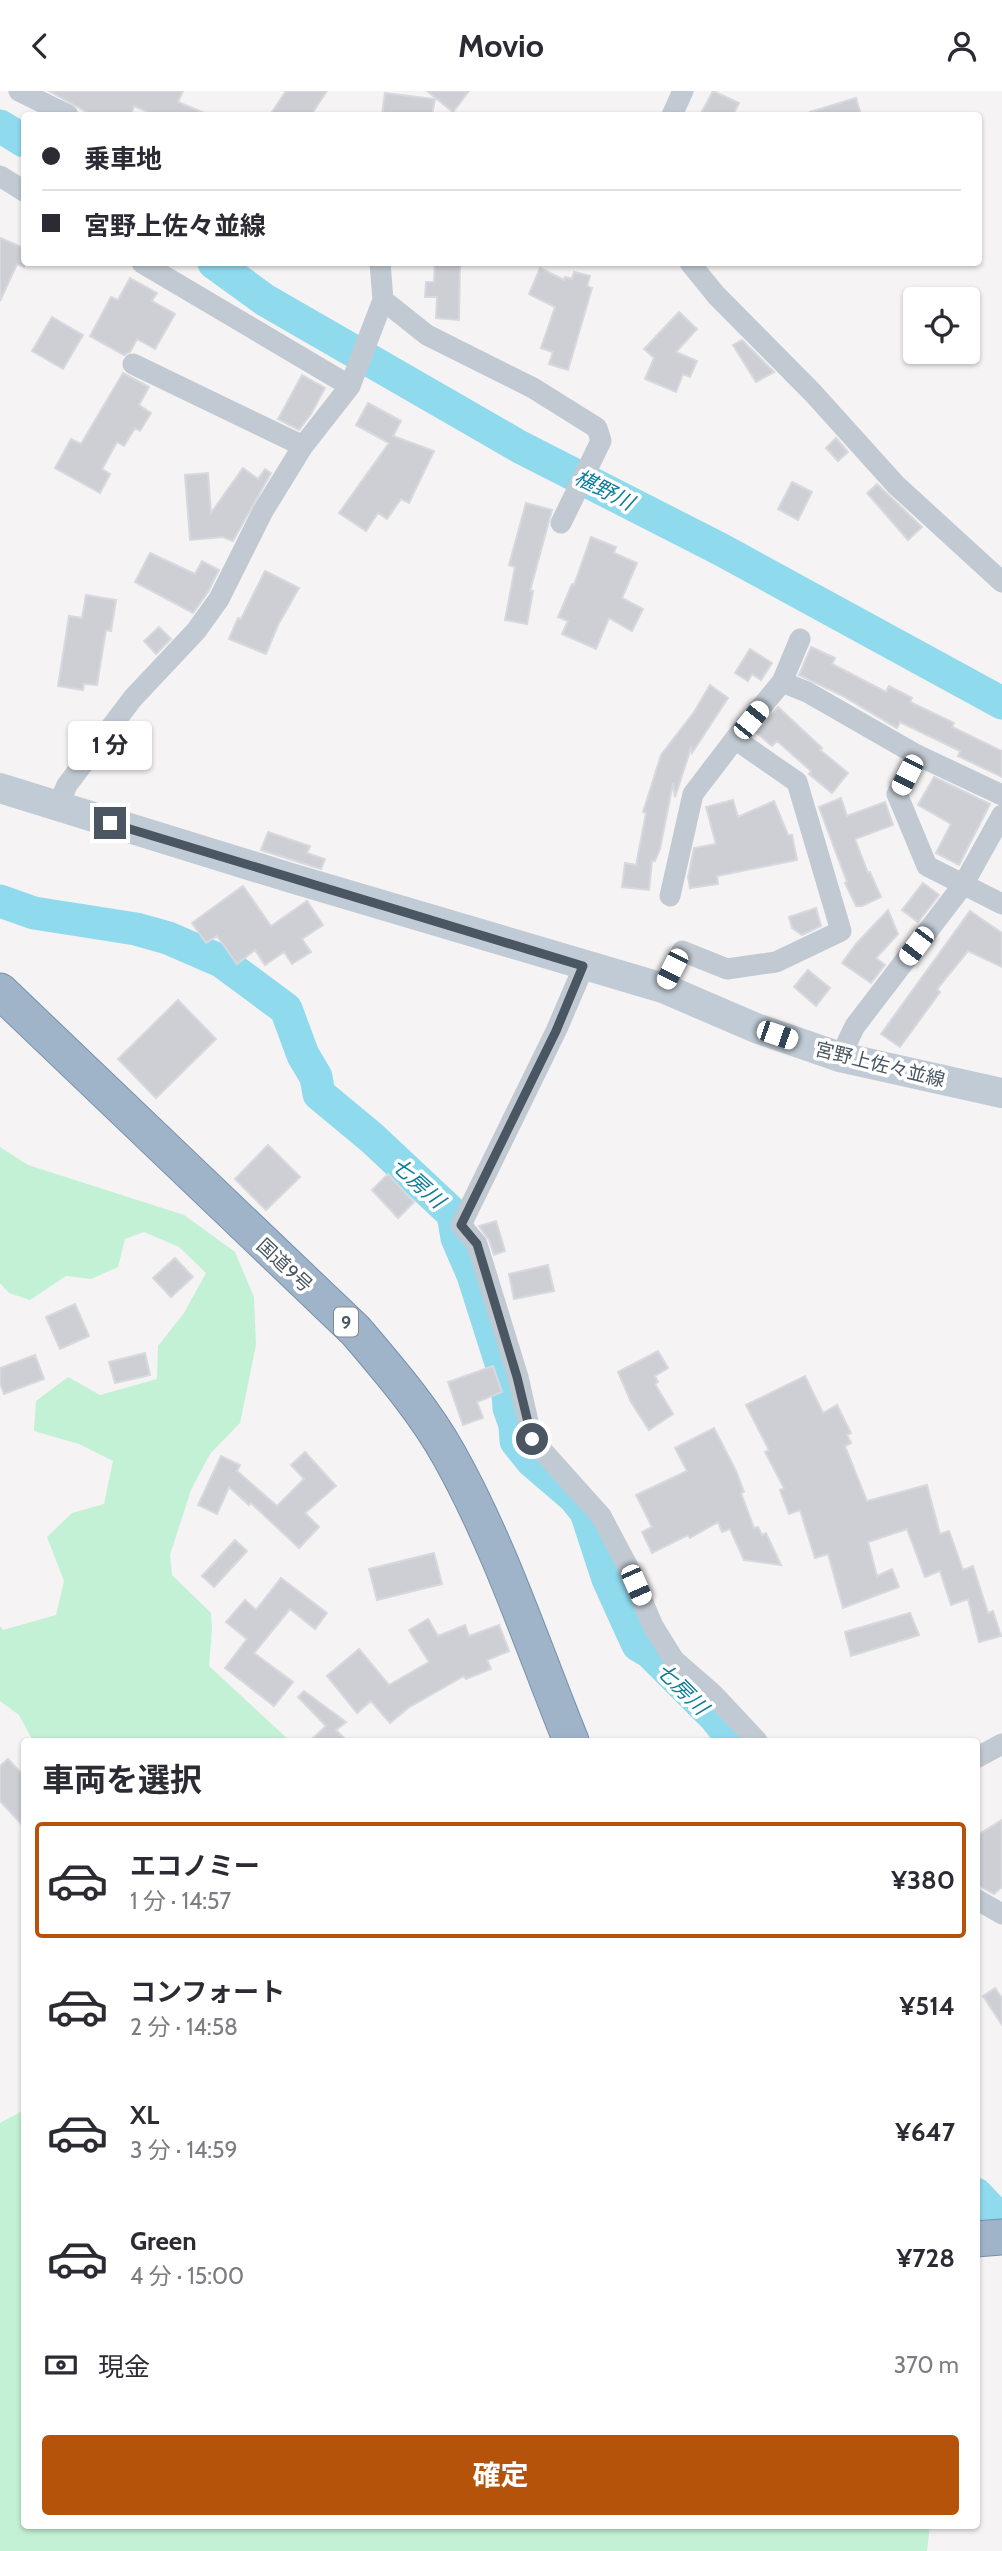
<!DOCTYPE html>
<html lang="ja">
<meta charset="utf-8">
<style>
:root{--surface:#fff;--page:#f2f2f3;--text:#2b2b33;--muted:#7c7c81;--line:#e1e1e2;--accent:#b45309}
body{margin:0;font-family:Cabin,"Noto Sans JP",sans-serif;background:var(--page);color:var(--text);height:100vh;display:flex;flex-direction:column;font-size:26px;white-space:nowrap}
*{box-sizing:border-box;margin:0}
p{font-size:23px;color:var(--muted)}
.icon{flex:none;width:38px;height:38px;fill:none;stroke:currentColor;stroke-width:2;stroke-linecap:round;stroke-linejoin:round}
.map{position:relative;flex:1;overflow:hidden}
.details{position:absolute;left:21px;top:1647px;width:959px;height:791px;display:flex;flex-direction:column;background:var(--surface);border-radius:7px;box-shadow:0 2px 5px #0004}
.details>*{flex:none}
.guide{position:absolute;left:21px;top:21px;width:961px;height:154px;border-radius:7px;box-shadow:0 2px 5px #0004;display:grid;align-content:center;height:154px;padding:0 21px;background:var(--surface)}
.buttons{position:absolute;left:903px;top:196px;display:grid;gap:14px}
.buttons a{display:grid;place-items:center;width:77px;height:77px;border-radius:7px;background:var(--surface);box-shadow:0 2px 5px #0004;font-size:35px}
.end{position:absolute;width:32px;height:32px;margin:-16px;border:9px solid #4a5661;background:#fff;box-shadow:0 0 0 4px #fff}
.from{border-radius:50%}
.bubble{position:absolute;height:49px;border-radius:7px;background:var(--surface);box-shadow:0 2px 5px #0004;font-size:23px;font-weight:700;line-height:49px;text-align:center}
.car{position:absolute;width:21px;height:42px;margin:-21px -10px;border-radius:9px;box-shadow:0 0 5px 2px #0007;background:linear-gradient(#fff 24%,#345 0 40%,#fff 0 76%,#345 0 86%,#fff 0)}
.guide b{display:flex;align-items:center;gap:24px;height:66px;font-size:26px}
.guide b+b{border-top:2px solid var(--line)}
.guide i{width:18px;height:18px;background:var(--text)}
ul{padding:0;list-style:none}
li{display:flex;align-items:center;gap:21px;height:116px;margin:0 14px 10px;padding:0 7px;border:4px solid transparent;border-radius:7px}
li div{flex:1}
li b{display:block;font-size:26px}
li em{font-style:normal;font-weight:700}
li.on{border-color:var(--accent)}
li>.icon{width:63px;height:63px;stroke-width:1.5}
h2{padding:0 21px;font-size:32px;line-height:84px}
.pay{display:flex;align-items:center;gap:18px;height:77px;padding:0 21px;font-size:26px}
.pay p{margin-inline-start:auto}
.button{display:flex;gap:14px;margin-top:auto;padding:14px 21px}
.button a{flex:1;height:80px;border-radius:7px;background:var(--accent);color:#fff;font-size:28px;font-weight:700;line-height:80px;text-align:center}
header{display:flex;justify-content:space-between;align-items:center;height:91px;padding:0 21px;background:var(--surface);font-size:32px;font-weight:700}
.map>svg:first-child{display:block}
</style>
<header><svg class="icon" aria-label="back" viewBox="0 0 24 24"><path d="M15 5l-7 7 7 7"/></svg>Movio<svg class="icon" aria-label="person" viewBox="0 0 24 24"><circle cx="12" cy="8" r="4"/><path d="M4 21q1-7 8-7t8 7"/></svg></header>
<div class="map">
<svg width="1002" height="2460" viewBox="0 0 1002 2460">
<rect width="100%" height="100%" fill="#f5f3f3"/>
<!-- green -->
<path fill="#c3f1d5" d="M0,1056L28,1074L184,1124L235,1161L254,1206L256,1254L240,1332L210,1363L191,1399L170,1464L172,1484L211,1522L212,1538L209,1575L290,1650H33L19,1624L0,1610V1535L3,1539L56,1524L64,1490L47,1446L72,1422L104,1413L113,1370L79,1353L34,1340L36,1310L68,1286L100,1304L157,1288L158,1255L184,1222L206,1182L179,1156L144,1141L125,1148L118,1176L91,1188L66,1185L30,1209L9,1202L0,1192Z
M24,2019V2434H930L927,2460H0V2032Z"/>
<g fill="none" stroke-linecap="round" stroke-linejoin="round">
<!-- river -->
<path stroke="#90daee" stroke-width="33" d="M0,35L24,50
M214,172L265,209L520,356L720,458L1002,612
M0,810L34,822L136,838L168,847L221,870L286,918L303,964L316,986L319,1003L372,1047L453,1123L457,1147L473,1184L507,1291L509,1317L515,1334L516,1350L532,1370L574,1406L586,1421L608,1488L627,1530L638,1554L650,1561L715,1626L734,1650
M976,2103L993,2121"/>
</g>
<!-- building -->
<path fill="#cdcfd5" stroke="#d7d9de" stroke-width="2" d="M49,0H183L178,11L209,24H155L134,15L131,24H92Z
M286,0H327L311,24H270Z
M427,0H469L453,21Z
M713,0L739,12L733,24H700Z
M385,2L435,8L432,24H382Z
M856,7L861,24H811L810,21Z
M0,147L24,157V176L17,173L0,210Z
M435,172H460L459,229L436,227L437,206H425L426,191H434Z
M540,177L564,189L565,186L572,188L574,181L590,185L587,195L592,197L568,279L549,273L553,261L541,257L555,216L529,203Z
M130,187L157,202L152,210L175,223L155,258L137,248L130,261L124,264L90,245L111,206L118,209Z
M679,221L697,238L676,261L697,270L690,286L683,283L676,301L645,288L654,267L644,258Z
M52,226L83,244L63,278L32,260Z
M742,249L774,281L756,291L733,254Z
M123,282L149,296L139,314L151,322L140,340L135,337L124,355L117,351L102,378L110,383L100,402L55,377L71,348L81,353Z
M302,284L325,297L311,323L299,339L278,328Z
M368,312L401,330L393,345L434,360L409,412L401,408L387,428L378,422L366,440L339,422L389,352L356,334Z
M836,347L848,361L838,370L826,357Z
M243,377L258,388L265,378L271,382L233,450L223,446L190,449L185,384L208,382L211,422Z
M792,391L812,401L798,429L778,418Z
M877,393L922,436L908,449L867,402Z
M526,412L552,419L530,500H533L527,533L505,529L515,476L509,474Z
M591,446L616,456L614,462L637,472L622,507L643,518L632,540L609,527L596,558L562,543L568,530L558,526L572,493L574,494Z
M150,462L195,483L202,470L219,479L208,501L193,522L135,491Z
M265,480L299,497L278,534L266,563L229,548L238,527L241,528Z
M86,504L116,509L111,540L106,539L97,594L84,593L83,599L58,595L69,525L82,527Z
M159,536L171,548L156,563L144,550Z
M811,556L835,567L832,573L886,601L889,595L912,607L910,611L954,632L952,636L1002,660V686L958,665L960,660L900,631L897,637L841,604L799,584Z
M750,558L772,572L761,589L752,583L748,590L735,582Z
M710,594L728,607L692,662L691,657L675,706L673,692L660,758L655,770H652L649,799L622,796L625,772L636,774L646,722L643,721L661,664L694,621Z
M778,616L822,657L820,659L848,682L832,702L809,683L811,680L777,650L772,655L757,642Z
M934,686L990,713L959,774L936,762L951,733L918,714Z
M841,707L847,725L885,711L893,734L855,748L868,782L870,781L881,806L862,815H856L845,792L847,791L819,716Z
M733,709L738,726L774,710L788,744H792L797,769L717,785L718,793L690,797L688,786L694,757L716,753L706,716Z
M268,741L310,755L307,762L325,768L321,778L261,759Z
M923,792L939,804L918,831L902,819Z
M243,795L271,835L307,810L323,834L302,848L311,861L292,873L284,861L265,874L255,859L237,873L217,845L206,852L192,832Z
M816,817L821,835L802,844L792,837L789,826Z
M888,819L898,843L876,867L885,874L871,892L842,872L856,853Z
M970,820L1002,842V876L968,860L937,898L940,901L900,956L881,943Z
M808,879L830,897L816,915L794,896Z
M178,909L216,948L156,1007L118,968Z
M268,1054L300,1086L266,1119L235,1088Z
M388,1083L414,1111L398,1127L372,1099Z
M496,1130L505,1160L494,1164L489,1149L479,1135Z
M175,1167L193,1186L171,1206L153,1187Z
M548,1174L554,1200L514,1208L509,1183Z
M75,1213L89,1245L60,1258L46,1226Z
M658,1260L668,1277L655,1285L658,1291L655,1293L673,1323L649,1339L631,1311L618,1281Z
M145,1262L150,1284L115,1292L109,1271Z
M35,1264L44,1288L4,1303L0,1292V1277Z
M493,1275L502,1301L477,1311L483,1327L463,1334L448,1291Z
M805,1285L823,1322L837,1314L851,1342L847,1344L851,1352L845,1355L867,1410L927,1394L940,1443L949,1440L963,1479L973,1475L988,1522L993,1520L1001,1545L979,1551L968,1508L951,1514L940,1480L925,1486L907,1438L868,1451L877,1485L892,1478L899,1496L843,1517L828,1463L815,1467L800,1419L789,1423L780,1399L784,1397L765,1361L769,1359L746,1314Z
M714,1337L736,1380L744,1401L741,1402L754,1437L758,1436L762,1444L766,1442L781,1474L744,1469L730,1438L722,1441L718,1431L690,1447L688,1444L652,1462L642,1441L652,1436L636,1404L687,1380L675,1357Z
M305,1361L336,1395L305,1422L319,1436L299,1457L251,1412L249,1414L229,1396L217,1423L198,1414L221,1365L240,1374L237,1380L277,1415L304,1388L291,1374Z
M235,1449L247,1460L214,1496L202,1485Z
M434,1462L442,1493L377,1509L369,1478Z
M281,1487L327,1522L315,1538L290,1518L254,1562L293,1591L274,1615L225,1577L247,1548L226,1531L245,1509L256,1519Z
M910,1522L919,1544L851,1565L845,1541Z
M428,1528L438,1545L465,1534L469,1545L499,1534L509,1560L487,1569L491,1578L466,1588L464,1585L408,1617L390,1632L371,1610L357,1622L327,1585L359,1558L389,1594L429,1571L409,1539Z
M304,1600L346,1631L336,1639L347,1650H310L326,1635L298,1606Z
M8,1668L24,1685V1736L0,1710V1675Z
M1002,1729V1796L994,1803L976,1793V1745Z
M995,1897L1002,1907V1934L983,1905Z"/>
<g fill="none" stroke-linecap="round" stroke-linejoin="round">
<defs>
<path id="trunk" d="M0,900L356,1240C389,1279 424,1319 449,1364C499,1453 533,1556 571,1650
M976,2148L1002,2146"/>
</defs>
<!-- trunk casing -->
<use href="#trunk" stroke="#7690ad" stroke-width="37"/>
<!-- minor -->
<path stroke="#c1cad2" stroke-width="21" d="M19,0L68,24
M672,24L683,0
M0,85L24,100
M142,172L350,295
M690,172L716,204L813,302L896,394L1002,491
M383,209L427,244L533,297L597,337L601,350L561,432
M133,273L303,355
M782,591L807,601L917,664L1002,704
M917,664L897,703L927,775L1002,813
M58,715L67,694L133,607L196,540L219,508L263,420L303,355L350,295L383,209L380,172
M670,805L693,703L735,648
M584,875L556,940L461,1134L477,1153L518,1286L532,1348L601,1425L627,1474L653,1535L674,1569L713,1603L757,1650
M663,897L682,860L727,878L776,871L841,840L797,691L735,648L782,591L800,548
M840,966L855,935L963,794L1002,724
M976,1667L1002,1653
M976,1808L1002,1823"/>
<!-- secondary -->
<path stroke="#c1cbd6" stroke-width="30" d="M0,697L291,787L663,897L756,937L840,966L1002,1002"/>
<!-- trunk -->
<use href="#trunk" stroke="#9fb4c9" stroke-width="35"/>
</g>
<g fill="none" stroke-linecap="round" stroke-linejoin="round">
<!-- route -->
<path stroke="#4a5661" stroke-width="9" d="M110,732L583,875L556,940L461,1134L477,1153L517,1286L532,1348"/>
</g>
<g text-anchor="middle" stroke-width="7" stroke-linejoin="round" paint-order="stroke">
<!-- shield labels -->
<rect fill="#fff" stroke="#808990" stroke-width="2" x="334" y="1216.5" width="24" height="29" rx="5"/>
<g font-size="18" font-weight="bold" fill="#4a5661">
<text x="346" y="1237">9</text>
</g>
<!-- street labels -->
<g font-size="19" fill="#4a5661" stroke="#fff">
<text transform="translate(880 973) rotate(14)" y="7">宮野上佐々並線</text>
<text transform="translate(285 1174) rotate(43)" y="7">国道9号</text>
</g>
<!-- water labels -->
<g font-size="21" font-style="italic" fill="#0c7c9b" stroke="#fff">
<text transform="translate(604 399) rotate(27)" y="7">椹野川</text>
<text transform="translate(418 1092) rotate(42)" y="7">七房川</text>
<text transform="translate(682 1598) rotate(45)" y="7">七房川</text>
</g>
</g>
</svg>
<div class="buttons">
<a><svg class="icon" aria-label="locate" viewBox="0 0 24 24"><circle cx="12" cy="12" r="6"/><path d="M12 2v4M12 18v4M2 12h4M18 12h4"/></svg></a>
</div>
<i class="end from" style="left:532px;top:1348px"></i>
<i class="end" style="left:110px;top:732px"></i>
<div class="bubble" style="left:68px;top:630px;width:84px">1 分</div>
<i class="car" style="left:751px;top:629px;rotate:39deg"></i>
<i class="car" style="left:907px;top:684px;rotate:207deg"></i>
<i class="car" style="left:916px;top:855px;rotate:217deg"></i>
<i class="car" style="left:672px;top:878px;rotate:207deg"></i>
<i class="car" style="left:777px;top:944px;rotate:109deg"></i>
<i class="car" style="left:636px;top:1494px;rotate:156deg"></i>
<div class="guide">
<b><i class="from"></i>乗車地</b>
<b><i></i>宮野上佐々並線</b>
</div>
<section class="details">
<h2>車両を選択</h2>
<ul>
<li class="on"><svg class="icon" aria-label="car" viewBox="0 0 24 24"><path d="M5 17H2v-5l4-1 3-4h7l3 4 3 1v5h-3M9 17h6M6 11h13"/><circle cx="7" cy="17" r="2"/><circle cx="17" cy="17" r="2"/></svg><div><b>エコノミー</b><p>1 分 · 14:57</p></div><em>¥380</em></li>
<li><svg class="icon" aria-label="car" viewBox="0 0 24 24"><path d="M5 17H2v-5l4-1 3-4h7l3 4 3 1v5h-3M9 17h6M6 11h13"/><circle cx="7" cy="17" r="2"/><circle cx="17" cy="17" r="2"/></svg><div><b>コンフォート</b><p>2 分 · 14:58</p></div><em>¥514</em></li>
<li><svg class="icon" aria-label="car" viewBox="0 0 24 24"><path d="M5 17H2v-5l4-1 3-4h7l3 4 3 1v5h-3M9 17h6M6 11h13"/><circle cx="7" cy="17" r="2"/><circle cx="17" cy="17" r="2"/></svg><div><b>XL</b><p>3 分 · 14:59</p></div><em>¥647</em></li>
<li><svg class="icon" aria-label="car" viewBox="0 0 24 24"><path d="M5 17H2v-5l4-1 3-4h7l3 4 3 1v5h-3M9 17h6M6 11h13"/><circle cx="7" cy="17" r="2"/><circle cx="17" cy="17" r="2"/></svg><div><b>Green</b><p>4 分 · 15:00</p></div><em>¥728</em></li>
</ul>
<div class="pay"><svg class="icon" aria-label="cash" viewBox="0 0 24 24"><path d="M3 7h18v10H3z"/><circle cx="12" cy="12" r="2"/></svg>現金<p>370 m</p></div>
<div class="button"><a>確定</a></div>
</section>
</div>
